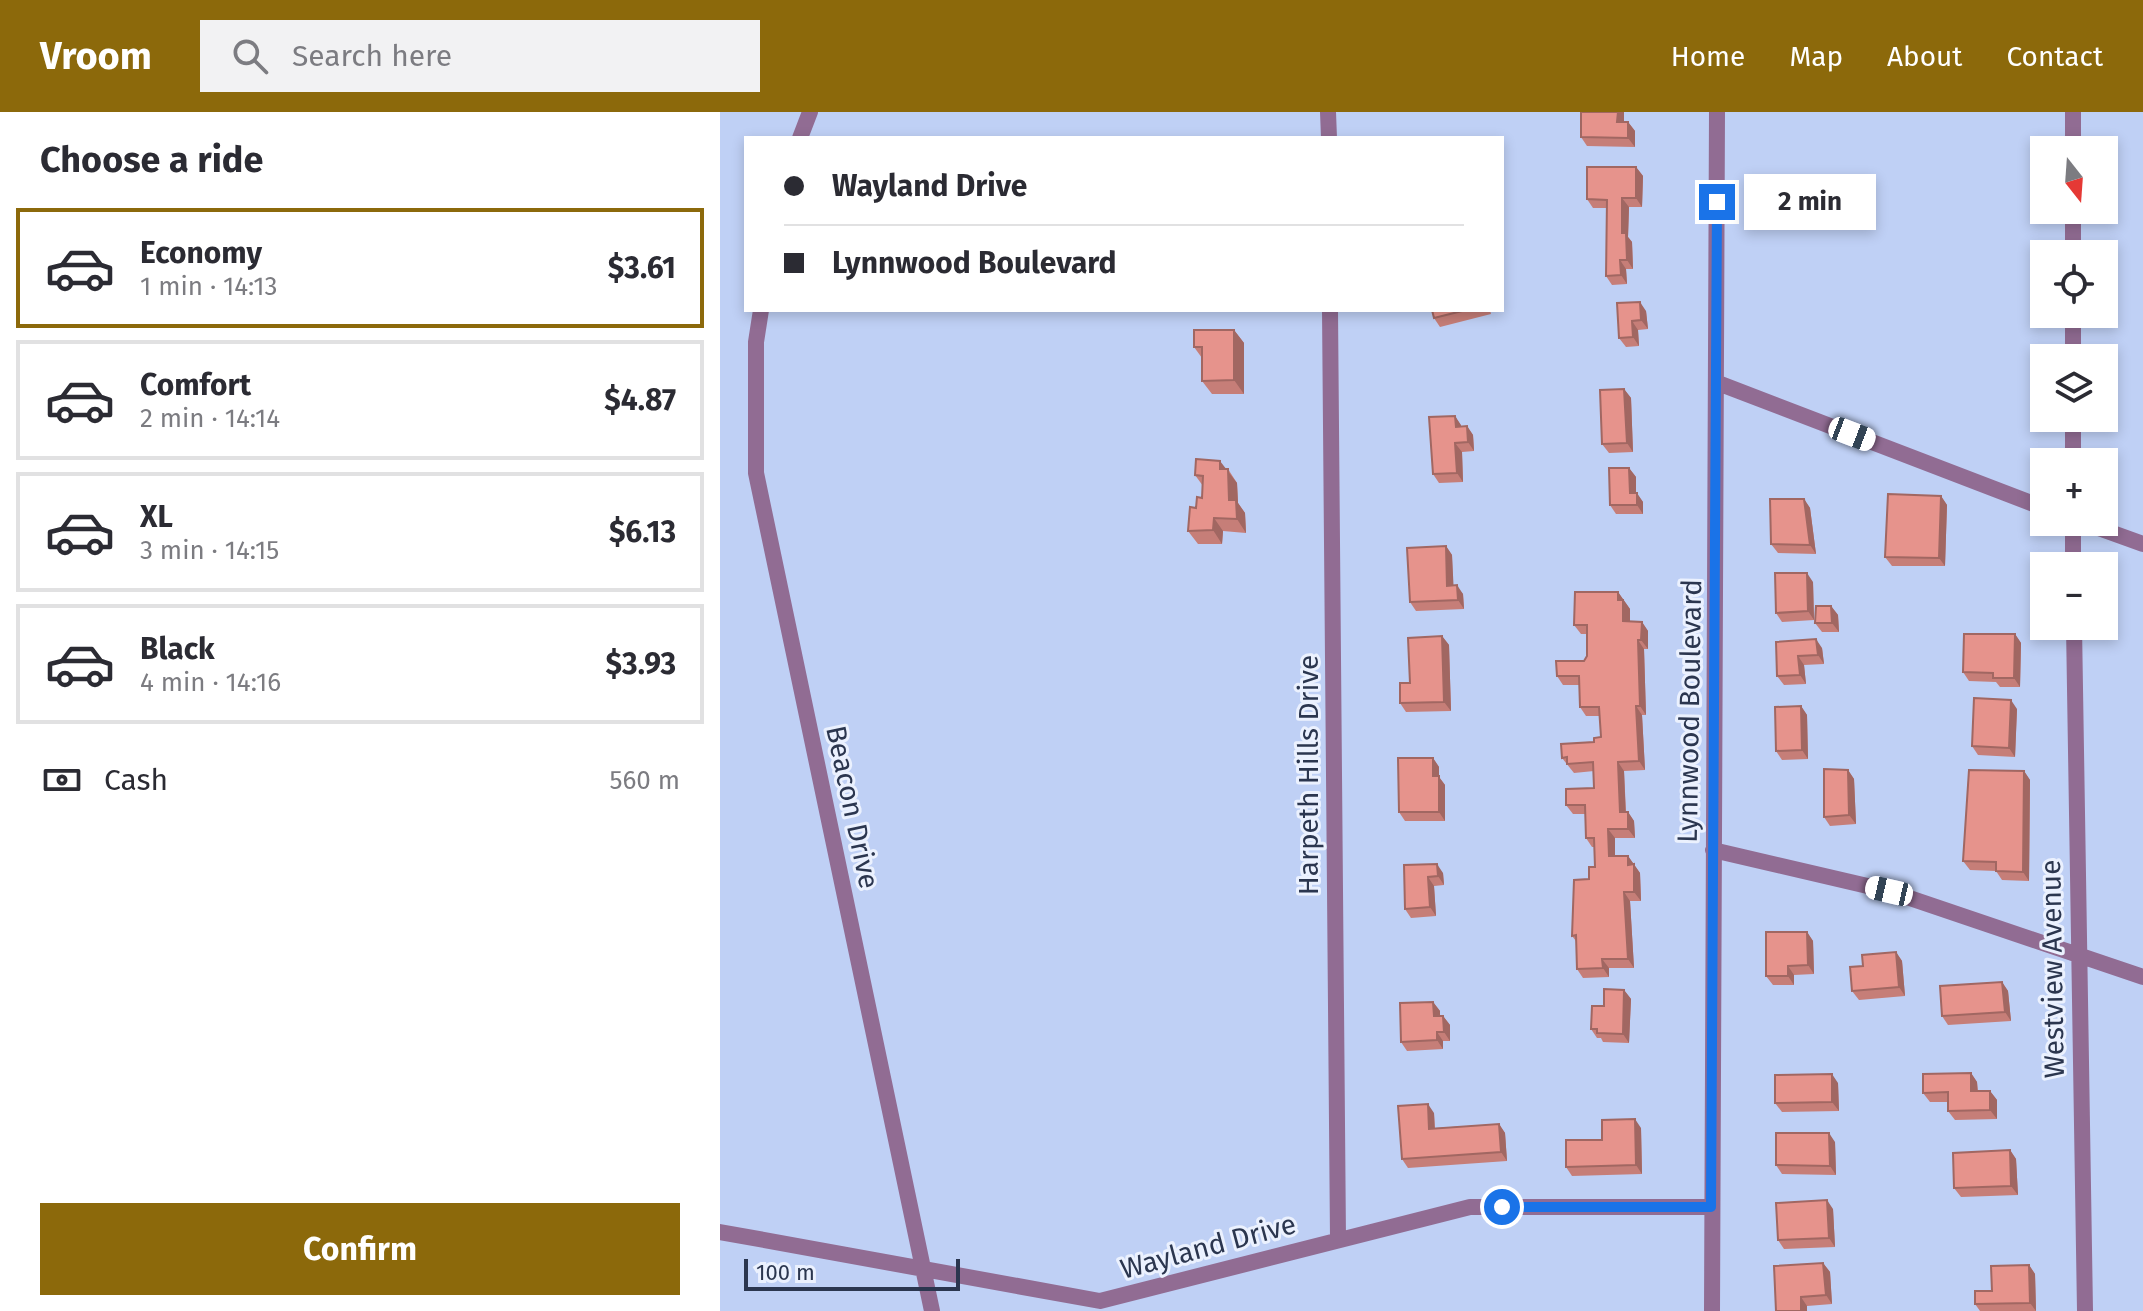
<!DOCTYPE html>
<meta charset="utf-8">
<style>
:root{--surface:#fff;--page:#f2f2f3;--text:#2b2b33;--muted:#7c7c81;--line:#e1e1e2;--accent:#8c690b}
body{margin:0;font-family:"Fira Sans",sans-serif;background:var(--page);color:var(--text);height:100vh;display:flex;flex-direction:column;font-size:30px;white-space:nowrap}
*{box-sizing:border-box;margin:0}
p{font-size:26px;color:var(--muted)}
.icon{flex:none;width:44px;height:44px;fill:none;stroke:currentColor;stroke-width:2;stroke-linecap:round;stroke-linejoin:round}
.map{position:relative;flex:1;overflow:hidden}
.panel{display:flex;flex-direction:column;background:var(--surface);width:720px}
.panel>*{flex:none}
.banner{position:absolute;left:24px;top:24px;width:760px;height:176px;border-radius:0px;box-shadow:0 4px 12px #0003;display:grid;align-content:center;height:176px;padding:0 40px;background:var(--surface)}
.needle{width:52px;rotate:163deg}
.controls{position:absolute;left:1310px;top:24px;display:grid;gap:16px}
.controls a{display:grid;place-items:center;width:88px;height:88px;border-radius:0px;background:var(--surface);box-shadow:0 4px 12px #0003;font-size:40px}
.scale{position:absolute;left:24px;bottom:20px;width:216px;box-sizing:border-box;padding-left:8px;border:4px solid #2b364f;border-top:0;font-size:22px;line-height:28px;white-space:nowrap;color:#2b364f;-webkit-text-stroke:6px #ebf1fe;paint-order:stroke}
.end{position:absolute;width:36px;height:36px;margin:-18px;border:10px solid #1a73e8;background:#fff;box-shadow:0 0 0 4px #fff}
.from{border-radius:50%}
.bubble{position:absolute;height:56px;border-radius:0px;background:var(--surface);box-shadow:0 4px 12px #0003;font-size:26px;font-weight:700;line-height:56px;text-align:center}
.car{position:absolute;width:24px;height:48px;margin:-24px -12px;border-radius:10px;box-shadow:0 0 6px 2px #0007;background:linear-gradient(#fff 24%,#345 0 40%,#fff 0 76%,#345 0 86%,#fff 0)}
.banner b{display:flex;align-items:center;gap:28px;height:76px;font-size:30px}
.banner b+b{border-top:2px solid var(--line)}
.banner i{width:20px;height:20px;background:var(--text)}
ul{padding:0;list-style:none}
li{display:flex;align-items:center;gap:24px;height:120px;margin:0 16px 12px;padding:0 24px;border:4px solid var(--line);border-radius:0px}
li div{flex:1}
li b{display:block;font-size:30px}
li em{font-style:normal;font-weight:700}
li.on{border-color:var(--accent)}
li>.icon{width:72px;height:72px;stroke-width:1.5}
h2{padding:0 40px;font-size:36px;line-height:96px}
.pay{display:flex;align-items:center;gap:20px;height:88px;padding:0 40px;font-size:30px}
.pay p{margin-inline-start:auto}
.action{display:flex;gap:16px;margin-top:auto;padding:16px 40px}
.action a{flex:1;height:92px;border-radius:0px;background:var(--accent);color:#fff;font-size:32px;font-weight:700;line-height:92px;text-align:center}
header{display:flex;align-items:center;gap:48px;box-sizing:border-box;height:112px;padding:0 40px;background:var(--accent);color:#fff}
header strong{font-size:38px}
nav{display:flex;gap:44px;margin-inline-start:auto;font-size:28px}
.search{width:560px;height:72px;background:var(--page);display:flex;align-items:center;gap:20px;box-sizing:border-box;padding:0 28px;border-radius:0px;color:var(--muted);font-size:30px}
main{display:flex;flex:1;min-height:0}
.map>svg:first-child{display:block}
</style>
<header>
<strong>Vroom</strong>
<div class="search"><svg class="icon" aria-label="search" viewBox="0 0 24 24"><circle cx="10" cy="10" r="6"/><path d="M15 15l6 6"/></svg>Search here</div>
<nav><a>Home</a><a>Map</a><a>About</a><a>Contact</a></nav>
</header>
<main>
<section class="panel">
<h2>Choose a ride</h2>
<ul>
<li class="on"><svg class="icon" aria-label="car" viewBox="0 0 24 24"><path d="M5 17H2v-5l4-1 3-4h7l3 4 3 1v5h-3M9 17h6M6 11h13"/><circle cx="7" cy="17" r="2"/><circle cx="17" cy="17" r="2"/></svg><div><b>Economy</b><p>1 min · 14:13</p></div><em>$3.61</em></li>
<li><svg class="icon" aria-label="car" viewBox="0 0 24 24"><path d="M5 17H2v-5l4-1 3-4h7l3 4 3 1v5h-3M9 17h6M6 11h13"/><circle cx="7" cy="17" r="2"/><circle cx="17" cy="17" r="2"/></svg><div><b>Comfort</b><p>2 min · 14:14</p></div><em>$4.87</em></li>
<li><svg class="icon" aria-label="car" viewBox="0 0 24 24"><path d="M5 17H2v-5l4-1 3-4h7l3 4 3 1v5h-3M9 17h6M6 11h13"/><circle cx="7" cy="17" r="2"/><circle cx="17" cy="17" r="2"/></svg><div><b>XL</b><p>3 min · 14:15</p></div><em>$6.13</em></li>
<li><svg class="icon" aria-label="car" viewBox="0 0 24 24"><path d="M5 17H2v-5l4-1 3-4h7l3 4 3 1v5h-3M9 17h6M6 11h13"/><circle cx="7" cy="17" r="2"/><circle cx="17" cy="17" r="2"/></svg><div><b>Black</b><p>4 min · 14:16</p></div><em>$3.93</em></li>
</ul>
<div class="pay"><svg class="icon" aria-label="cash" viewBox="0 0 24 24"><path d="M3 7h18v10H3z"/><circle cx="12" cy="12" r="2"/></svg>Cash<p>560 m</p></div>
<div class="action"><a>Confirm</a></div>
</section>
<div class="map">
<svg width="1423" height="1199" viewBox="0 0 1423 1199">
<rect width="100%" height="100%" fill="#bfd0f5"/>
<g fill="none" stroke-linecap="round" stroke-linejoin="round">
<!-- street -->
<path stroke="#916c93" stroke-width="16" d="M608,0L609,26
M80,26L90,0
M1353,38V0
M1353,142V98
M41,198L36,230V361L212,1199
M610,198L618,1127
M1353,246V202
M998,271L1324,396
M1353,306V350
M1353,410V454
M1362,410L1423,432
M1354,514L1365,1199
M993,738L1169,779L1423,865
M0,1120L380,1189L750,1095H991
M992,1199L997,0"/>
</g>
<!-- wall -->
<path fill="#c67e78" d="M861,0H904V10H908L915,19V35L867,34L861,25Z
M916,55L923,64L922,95H909L908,125L912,130L913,157H906L907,172L892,173L886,164L887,96H873L867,87Z
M897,191L926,199L928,217L918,218L919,234L906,235L899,226Z
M712,198H770L771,202L720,215L714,206Z
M514,218L524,231V282H492L482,269V246L474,235Z
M904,277L911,286L913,340L889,341L882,332Z
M735,304L741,314H747L753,323L754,339L742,340L743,370L719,371L713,362Z
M909,356L916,365V381L923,390V402H896L890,393Z
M508,357L517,371L518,391L525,401L526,421L503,419L502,432H478L468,419L482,386L483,374L475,363Z
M1221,384L1227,393L1225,454H1172L1165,445Z
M1084,387L1090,396L1096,442L1058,441L1051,432Z
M726,434L732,443L733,473L743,482L744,497L696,499L690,490Z
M1093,470L1094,508L1062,510L1056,501Z
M898,480L910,497V510H922L928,519V537H924L926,603H922L925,658L904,659L906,700H908L914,709L915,726H895V744H908L920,761L921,789H910L914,856H889V865L863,866L857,857L856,829L852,824L869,767L875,755V735H872L866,726L865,702H853L846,693L874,676V659L854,661L842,646L874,630L881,625L880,604H866L860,595L859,573H843L837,564L864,549L867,544V522H861L854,513Z
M1111,494L1118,503L1119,520H1102L1095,511Z
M1295,522L1301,531L1300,575H1280L1276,570L1249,569L1243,560Z
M722,524L729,533L731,599L686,600L680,591L690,571Z
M1056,530L1102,536L1104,552L1084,553L1086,572L1064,573L1057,564Z
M1081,594L1087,603L1088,647L1062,648L1056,639Z
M1297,597L1295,645L1258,643L1252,634Z
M713,646L719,655V665L725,673V709H685L679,700Z
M1128,658L1134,667L1136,712L1110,714L1104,705Z
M1304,659L1310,668L1309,769L1282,768L1276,759L1250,758L1243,749Z
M684,753L723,761L724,773L714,774L716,804L691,806L685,797Z
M1087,820L1093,829L1094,862L1074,863V873H1053L1046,864Z
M1176,840L1182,849L1185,884L1139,888L1132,879L1143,854Z
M1282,870L1288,879L1291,909L1228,913L1222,904Z
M904,878L911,887L909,931L883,930L881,926H877L871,917L884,894Z
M713,890L720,899V904H723L730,913V929H723V937L687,939L681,930Z
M1251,961L1257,970L1258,979H1270L1277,988V1007L1235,1008L1228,999V990H1210L1203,981Z
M1118,971L1119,999L1062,1000L1055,991Z
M714,1001L715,1016L779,1012L785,1021L787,1049L688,1056L682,1047Z
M921,1016L922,1062L852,1064L846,1055L882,1028Z
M1115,1030L1116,1063L1062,1062L1056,1053Z
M1290,1038L1296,1047L1298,1083L1241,1085L1234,1076Z
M1113,1097L1115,1135L1064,1137L1058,1128Z
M1103,1151L1110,1160L1112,1192L1087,1194L1056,1199Z
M1309,1153L1315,1162L1316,1199H1260L1255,1192Z"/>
<!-- shaded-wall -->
<path fill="#a16762" d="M898,0H904V19L897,10Z
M908,10L915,19V35L908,26Z
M916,55L923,64L922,95L916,86Z
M902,86L909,95L908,125L912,130L913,157L907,148L902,121Z
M900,148L906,157L907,172L901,163Z
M920,190L926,199L928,217L921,208Z
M912,209L918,218L919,234L913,225Z
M514,218L524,231V282L514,268Z
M904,277L911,286L913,340L907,331Z
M735,304L741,313L742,324L736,315Z
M747,314L753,323L754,339L748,330Z
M735,331L742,340L743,370L737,361Z
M500,349L517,371L518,391L525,401L526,421L517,407L509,388L500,357Z
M909,356L916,365V390L910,381Z
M917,381L923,390V402L917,393Z
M1221,384L1227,393L1225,454L1219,446Z
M1084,387L1090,396L1096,442L1090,433Z
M494,406L503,419L502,432L493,418Z
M726,434L732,443L734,483L727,474Z
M1087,461L1093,470L1094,508L1088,499Z
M737,473L743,482L744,497L738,488Z
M898,480L910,497V518L903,509L898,488Z
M1111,494L1118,503L1119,520L1112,511Z
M922,510L928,519V537L921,528Z
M1295,522L1301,531L1300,575L1294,566Z
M722,524L729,533L731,599L724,590Z
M1096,527L1102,536L1104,552L1098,543Z
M918,528L924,537L926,603L920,594Z
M1078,544L1084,553L1086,572L1080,563Z
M1291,588L1297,597L1295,645L1289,636Z
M916,594L922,603L925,658L919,649Z
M1081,594L1087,603L1088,647L1082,638Z
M713,646L719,655V665L725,673V709L719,700L713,664Z
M898,650L904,659L906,709L900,700Z
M1128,658L1134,667L1136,712L1129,703Z
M1304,659L1310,668L1309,769L1303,760Z
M908,700L914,709L915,726L908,717Z
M888,717L895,726V753L889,744Z
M908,744L920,761L921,789L914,780L908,753Z
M717,752L723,761L724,773L718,764Z
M708,765L714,774L716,804L710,795Z
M904,780L910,789L914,856L908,847Z
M1087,820L1093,829L1094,862L1088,853Z
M1176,840L1182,849L1185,884L1179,875Z
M882,847L889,856V865L883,856Z
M1068,854L1074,863V873L1068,864Z
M1282,870L1288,879L1291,909L1285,900Z
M904,878L911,887L909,931L903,922Z
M713,890L720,899V913L714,904Z
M723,904L730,913V929L724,920Z
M717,920L723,929V937L717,928Z
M1251,961L1257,970L1258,988L1251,979Z
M1112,962L1118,971L1119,999L1112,990Z
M1270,979L1277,988V1007L1270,998Z
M708,992L714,1001L715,1026L709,1017Z
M915,1007L921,1016L922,1062L916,1053Z
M779,1012L785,1021L787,1049L781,1040Z
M1109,1021L1115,1030L1116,1063L1110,1054Z
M1290,1038L1296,1047L1298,1083L1291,1074Z
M1107,1088L1113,1097L1115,1135L1109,1126Z
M1103,1151L1110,1160L1112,1192L1106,1183Z
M1309,1153L1315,1162L1316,1199L1310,1191Z
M1081,1185L1087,1194V1199H1081Z"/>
<!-- building -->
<path fill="#e6938c" stroke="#a16762" stroke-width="2" d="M861,0H898L897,10H908V26L861,25Z
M867,55H916V86H902V121H906L907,148H900L901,163L886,164L887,88L867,87Z
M920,190L921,208L912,209L913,225L899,226L897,191Z
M712,198H746L714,206Z
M474,218H514V268L482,269V235H474Z
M904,277L907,331L882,332L880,278Z
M735,304L736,315L747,314L748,330L735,331L737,361L713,362L709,305Z
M476,347L500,349V357H508L509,388H516L517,407L494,406L493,418L468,419L470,395L476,396L477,385L482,386L483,364L475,363Z
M889,356H909L910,381H917V393H890Z
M1168,382L1221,384L1219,446L1165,445Z
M1050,387H1084L1090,433L1051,432Z
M726,434L727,474L737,473L738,488L690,490L687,436Z
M1055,461H1087L1088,499L1056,501Z
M855,480H898V488H903V509L922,510L921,528H918L920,594H916L919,649L898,650L900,700H908V717H888L889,744H908V753L914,752V780H904L908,847H882L883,856L857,857L856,823L852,824L854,768L869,767V755H875L874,726H866L865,693H846V677L874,676L873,650L847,652V645L842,646L841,632L874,630V626L881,625L879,595H860L859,564H837L836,549H864L867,544V513H854Z
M1096,494H1111L1112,511H1095Z
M1244,522H1295L1294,566H1273V561L1243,560Z
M722,524L724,590L680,591V571H690L688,526Z
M1096,527L1098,543L1078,544L1080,563L1057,564L1056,530Z
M1254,586L1291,588L1289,636L1252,634Z
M1081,594L1082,638L1056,639L1055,595Z
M678,646H713V664H719V700H679Z
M1104,657L1128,658L1129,703L1104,705Z
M1249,658L1304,659L1303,760L1276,759V750L1243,749Z
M717,752L718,764L708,765L710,795L685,797L684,753Z
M1046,820H1087L1088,853L1068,854V864H1046Z
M1176,840L1179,875L1132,879L1130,855L1143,854L1142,843Z
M1282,870L1285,900L1222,904L1220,874Z
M884,877L904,878L903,922L877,921V917H871L872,894H884Z
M713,890L714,904H723L724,920H717V928L681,930L680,891Z
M1251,961V979H1270V998L1228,999V980L1203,981V962Z
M1112,962V990L1055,991V963Z
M708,992L709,1017L779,1012L781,1040L682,1047L678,994Z
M915,1007L916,1053L846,1055V1028H882V1008Z
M1056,1021H1109L1110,1054L1056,1053Z
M1290,1038L1291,1074L1234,1076L1233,1041Z
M1107,1088L1109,1126L1058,1128L1056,1091Z
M1103,1151L1106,1183L1081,1185V1199H1056L1054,1154Z
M1309,1153L1310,1191L1255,1192V1179H1272L1271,1154Z"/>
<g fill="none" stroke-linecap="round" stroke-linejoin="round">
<!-- route -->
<path stroke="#1a73e8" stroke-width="10" d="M782,1095H991L997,90"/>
</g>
<g text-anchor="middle" stroke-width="6" stroke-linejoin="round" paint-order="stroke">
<!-- street labels -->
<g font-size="28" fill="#2b364f" stroke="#ebf1fe">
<text transform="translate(969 599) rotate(-89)" y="10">Lynnwood Boulevard</text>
<text transform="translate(588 663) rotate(-90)" y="10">Harpeth Hills Drive</text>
<text transform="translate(133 695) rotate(78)" y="10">Beacon Drive</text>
<text transform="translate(1332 857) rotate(-91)" y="10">Westview Avenue</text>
<text transform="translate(488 1134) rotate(-15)" y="10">Wayland Drive</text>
</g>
</g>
</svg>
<div class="controls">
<a><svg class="needle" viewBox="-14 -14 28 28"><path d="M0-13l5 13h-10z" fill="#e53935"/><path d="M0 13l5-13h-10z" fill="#7c7c81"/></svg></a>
<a><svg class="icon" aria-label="locate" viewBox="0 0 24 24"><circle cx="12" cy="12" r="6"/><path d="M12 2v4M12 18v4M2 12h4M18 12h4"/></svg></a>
<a><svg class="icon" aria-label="layers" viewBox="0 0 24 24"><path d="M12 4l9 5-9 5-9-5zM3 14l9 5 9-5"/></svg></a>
<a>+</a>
<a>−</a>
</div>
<div class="scale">100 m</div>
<i class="end from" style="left:782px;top:1095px"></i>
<i class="end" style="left:997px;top:90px"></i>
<div class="bubble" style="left:1024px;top:62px;width:132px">2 min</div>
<i class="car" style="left:1132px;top:322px;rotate:111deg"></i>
<i class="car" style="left:1169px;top:779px;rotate:283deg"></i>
<div class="banner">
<b><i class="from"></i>Wayland Drive</b>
<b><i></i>Lynnwood Boulevard</b>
</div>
</div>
</main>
